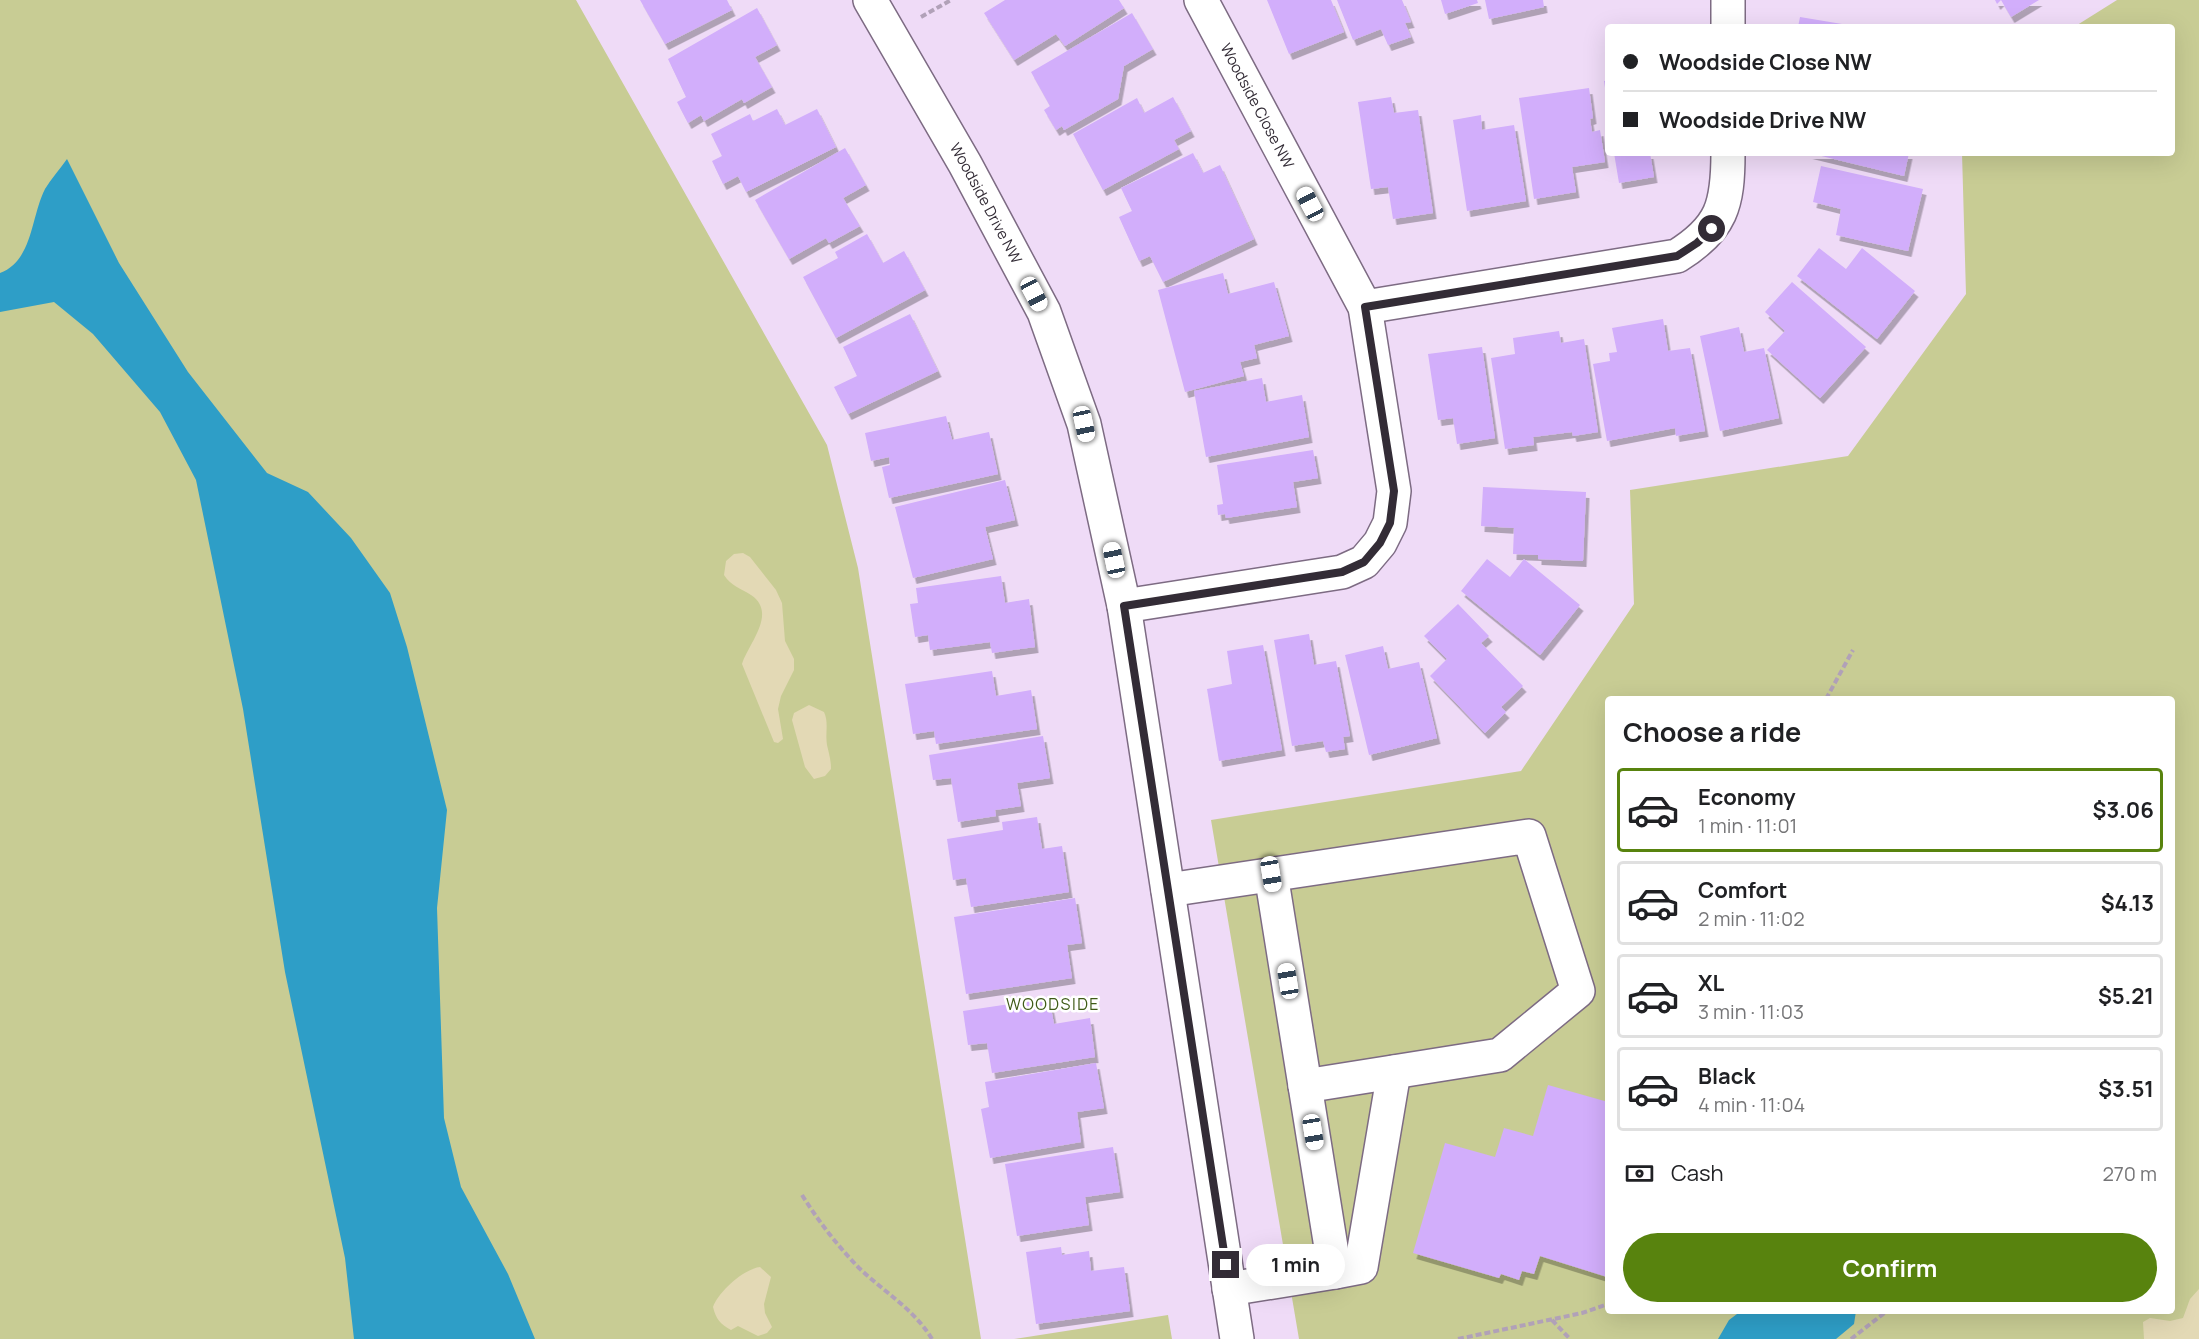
<!DOCTYPE html>
<meta charset="utf-8">
<style>
:root{--surface:#fff;--page:#f6f6f6;--text:#202124;--muted:#757577;--line:#e0e0e0;--accent:#58830e}
body{margin:0;font-family:Manrope,sans-serif;background:var(--page);color:var(--text);height:100vh;display:flex;flex-direction:column;font-size:22px;white-space:nowrap}
*{box-sizing:border-box;margin:0}
p{font-size:20px;color:var(--muted)}
.icon{flex:none;width:33px;height:33px;fill:none;stroke:currentColor;stroke-width:2;stroke-linecap:round;stroke-linejoin:round}
.map{position:relative;flex:1;overflow:hidden}
.sheet{position:absolute;left:1605px;top:696px;width:570px;height:618px;display:flex;flex-direction:column;background:var(--surface);border-radius:6px;box-shadow:0 6px 24px #0002}
.sheet>*{flex:none}
.top-card{position:absolute;left:1605px;top:24px;width:570px;height:132px;border-radius:6px;box-shadow:0 6px 24px #0002;display:grid;align-content:center;height:132px;padding:0 18px;background:var(--surface)}
.end{position:absolute;width:27px;height:27px;margin:-14px;border:8px solid #332c36;background:#fff;box-shadow:0 0 0 3px #fff}
.from{border-radius:50%}
.bubble{position:absolute;height:42px;border-radius:21px;background:var(--surface);box-shadow:0 6px 24px #0002;font-size:20px;font-weight:700;line-height:42px;text-align:center}
.car{position:absolute;width:18px;height:36px;margin:-18px -9px;border-radius:8px;box-shadow:0 0 4px 2px #0007;background:linear-gradient(#fff 24%,#345 0 40%,#fff 0 76%,#345 0 86%,#fff 0)}
.top-card b{display:flex;align-items:center;gap:21px;height:57px;font-size:22px}
.top-card b+b{border-top:2px solid var(--line)}
.top-card i{width:15px;height:15px;background:var(--text)}
ul{padding:0;list-style:none}
li{display:flex;align-items:center;gap:18px;height:84px;margin:0 12px 9px;padding:0 6px;border:3px solid var(--line);border-radius:6px}
li div{flex:1}
li b{display:block;font-size:22px}
li em{font-style:normal;font-weight:700}
li.current{border-color:var(--accent)}
li>.icon{width:54px;height:54px;stroke-width:1.5}
h2{padding:0 18px;font-size:27px;line-height:72px}
.pay{display:flex;align-items:center;gap:15px;height:66px;padding:0 18px;font-size:22px}
.pay p{margin-inline-start:auto}
.action{display:flex;gap:12px;margin-top:auto;padding:12px 18px}
.action a{flex:1;height:69px;border-radius:36px;background:var(--accent);color:#fff;font-size:24px;font-weight:700;line-height:69px;text-align:center}
.map>svg:first-child{display:block}
</style>
<div class="map">
<svg width="2199" height="1339" viewBox="0 0 2199 1339">
<defs>
<filter id="shadow"><feDropShadow dx="3.5" dy="6" stdDeviation="0" flood-color="#0004"/></filter>
</defs>
<rect width="100%" height="100%" fill="#efdbf7"/>
<!-- green -->
<path fill="#c8cc94" fill-rule="evenodd" d="M0,0H576L827,445L858,568L981,1339H0Z
M2117,0H2199V1339H1299L1211,820L1521,771L1634,604L1630,490L1848,456L1966,294L1962,153H2172V27H2074ZM1608,699H2172V1311H1608Z
M1168,1315L1172,1339H1014Z"/>
<!-- sand -->
<path fill="#e3d9b5" d="M734,554L743,553L750,557L776,590L782,603L785,641L794,659V670L781,696L778,709L783,739L778,743L774,742L742,664C748,644 778,613 751,595C740,588 731,586 724,575L726,561Z
M809,705L824,712C829,723 825,733 827,745C829,754 831,760 831,769L825,776L814,779L805,767L792,720L794,713Z
M760,1267L771,1277L764,1304L765,1313L772,1327L767,1333L758,1336L738,1326L731,1330C720,1324 716,1319 713,1307C719,1291 744,1269 760,1267Z
M2199,1289V1339H2144L2143,1322L2150,1318L2170,1321L2183,1318L2190,1299Z"/>
<!-- water -->
<path fill="#2e9ec7" d="M67,159L119,263L188,372L267,473L308,492L351,538L390,593L407,647L447,810L437,908L444,1118L461,1187L508,1274L535,1339H354L345,1258L285,972L243,709L196,480L160,412L93,334L54,302L0,312V273C33,261 31,216 45,189C51,179 60,169 67,159Z
M1741,1311H1856L1854,1324L1836,1339H1718L1729,1320Z"/>
<!-- building -->
<path fill="#d2aefb" filter="url(#shadow)" d="M640,0H727L732,10L665,44Z
M1005,0H1119L1124,8L1065,46L1056,34L1014,60L984,13Z
M1267,0H1331L1344,32L1289,54Z
M1337,0H1402L1411,22L1405,23L1411,37L1388,45L1381,29L1353,40Z
M1441,0H1477L1478,3L1445,14Z
M1485,0H1543L1544,7L1489,19Z
M1995,0H2039L2011,17L2001,0L1997,4Z
M757,8L777,45L755,57L772,87L744,103L742,99L704,121L701,115L688,123L677,102L686,97L668,59Z
M1132,13L1153,49L1124,66L1118,99L1064,130L1062,126L1056,130L1044,110L1050,106L1031,72Z
M1800,17L1854,26V27H1798Z
M1608,80V101H1607L1604,81Z
M1589,88L1593,118L1590,119L1592,132L1600,130L1605,162L1572,167L1576,192L1534,199L1519,98Z
M1173,97L1191,131L1174,140L1179,149L1103,190L1073,134L1137,98L1144,113Z
M1391,97L1394,113L1418,110L1433,213L1393,219L1388,187L1371,189L1358,102Z
M777,109L785,125L817,109L836,147L746,192L738,176L723,184L712,161L722,156L711,134L750,114L753,121Z
M1481,115L1482,130L1514,125L1526,201L1467,211L1453,120Z
M845,148L866,185L843,198L860,226L829,243L826,238L789,259L755,200Z
M1193,153L1203,173L1220,165L1254,239L1163,282L1150,256L1139,261L1119,217L1132,211L1121,188Z
M1614,153H1650L1654,177L1619,183Z
M1809,153H1909L1904,176Z
M1821,166L1923,189L1908,251L1836,235L1841,209L1813,202Z
M867,234L883,263L904,251L925,290L836,338L803,277L838,258L835,252Z
M1819,248L1846,269L1862,248L1915,291L1877,339L1797,276Z
M1223,273L1228,294L1274,282L1289,336L1254,345L1257,358L1240,362L1244,376L1185,392L1158,290Z
M1792,282L1866,347L1820,398L1767,350L1785,331L1765,312Z
M910,314L938,371L848,414L834,387L857,376L843,347Z
M1663,319L1668,351L1690,348L1705,431L1676,436L1675,428L1607,441L1593,364L1610,361L1609,353L1617,352L1612,328Z
M1739,327L1744,352L1764,348L1779,418L1720,431L1700,336Z
M1559,331L1561,343L1584,339L1598,432L1573,436L1572,432L1533,437L1534,445L1505,449L1491,358L1515,354L1513,338Z
M1482,347L1495,438L1457,444L1453,418L1438,420L1428,354Z
M1262,378L1266,402L1302,395L1309,437L1206,457L1194,391Z
M946,416L952,440L989,432L998,474L889,498L882,467L890,465L889,457L871,461L865,433Z
M1313,450L1318,478L1293,482L1297,507L1226,518L1225,514L1218,515L1217,505L1223,504L1217,465Z
M1005,480L1015,520L985,527L993,559L913,578L895,507Z
M1483,487L1586,492L1583,561L1538,559V555L1513,554L1514,528L1481,526Z
M1487,559L1510,577L1524,559L1580,605L1540,655L1461,591Z
M1001,576L1005,603L1029,599L1035,647L992,653L990,642L930,650L928,635L915,637L910,604L918,603L916,588Z
M1458,604L1489,636L1481,643L1523,686L1501,707L1506,712L1485,733L1430,676L1447,659L1424,636Z
M1309,634L1314,665L1336,661L1350,736L1343,737L1345,749L1326,752L1323,741L1292,746L1274,640Z
M1263,645L1282,750L1219,761L1207,689L1232,684L1227,651Z
M1383,646L1388,669L1419,662L1437,738L1369,755L1345,655Z
M992,671L996,696L1031,690L1037,729L936,744L934,731L913,734L905,684Z
M1043,736L1050,778L1017,783L1021,806L995,810L996,816L958,822L951,778L933,780L929,755Z
M1037,817L1042,849L1062,846L1069,892L971,907L966,878L953,880L947,839L1003,830L1002,822Z
M1075,898L1082,943L1067,945L1072,978L966,994L954,917Z
M1049,998L1054,1024L1090,1018L1095,1057L992,1073L987,1043L968,1045L963,1011Z
M1096,1063L1104,1108L1077,1112L1081,1142L990,1158L981,1109L989,1107L985,1082Z
M1548,1085L1608,1102L1607,1277L1540,1256L1534,1274L1522,1271L1519,1280L1501,1274L1499,1278L1413,1253L1445,1143L1495,1157L1504,1128L1533,1136Z
M1113,1147L1120,1192L1085,1197L1089,1225L1017,1236L1005,1164Z
M1061,1247L1062,1255L1089,1251L1091,1271L1124,1267L1130,1311L1036,1324L1026,1252Z"/>
<g fill="none" stroke-linecap="round" stroke-linejoin="round">
<defs>
<g id="minor">
<path id="s1" d="M870,0L965,164L1044,312L1084,424L1124,606L1237,1339"/>
<path d="M1728,27V0"/>
<path d="M1365,307L1677,256C1722,228 1728,205 1728,153"/>
<path d="M1124,606L1342,572L1364,562L1380,543L1390,523L1394,491L1365,307L1201,0"/>
<path d="M1168,890L1529,836L1578,991L1500,1055L1305,1086"/>
<path d="M1335,1272L1361,1267L1394,1072"/>
<path d="M1229,1289L1335,1272L1271,874"/>
</g>
</defs>
<!-- minor casing -->
<use href="#minor" stroke="#7d6b83" stroke-width="36"/>
<!-- path -->
<path stroke="#b1a1b8" stroke-width="4" stroke-dasharray="6 3" stroke-linecap="butt" d="M921,17L951,0
M1826,699L1853,650
M802,1195C819,1222 837,1245 859,1268C884,1292 914,1309 932,1339
M1552,1320L1570,1339
M1458,1339L1582,1313L1608,1304
M1851,1339L1887,1311"/>
<!-- minor -->
<use href="#minor" stroke="#fff" stroke-width="33"/>
</g>
<g fill="none" stroke-linecap="round" stroke-linejoin="round">
<!-- route -->
<path stroke="#332c36" stroke-width="8" d="M1226,1265L1124,606L1342,572L1364,562L1380,543L1390,523L1394,491L1365,307L1677,256L1697,243L1712,229"/>
</g>
<g text-anchor="middle" stroke-width="5" stroke-linejoin="round" paint-order="stroke">
<!-- street labels -->
<g font-size="15" fill="#332c36" stroke="#fff">
<text transform="translate(1257 106) rotate(62)" y="5">Woodside Close NW</text>
<text dy="5" stroke="none"><textPath href="#s1" startOffset="234">Woodside Drive NW</textPath></text>
</g>
<!-- neighbourhood labels -->
<g font-size="16" letter-spacing="1.5" fill="#3e5a16" stroke="#fff">
<text x="1053" y="1010">WOODSIDE</text>
</g>
</g>
</svg>
<i class="end from" style="left:1712px;top:229px"></i>
<i class="end" style="left:1226px;top:1265px"></i>
<div class="bubble" style="left:1246px;top:1244px;width:99px">1 min</div>
<i class="car" style="left:1310px;top:204px;rotate:332deg"></i>
<i class="car" style="left:1034px;top:294px;rotate:152deg"></i>
<i class="car" style="left:1084px;top:424px;rotate:168deg"></i>
<i class="car" style="left:1114px;top:560px;rotate:348deg"></i>
<i class="car" style="left:1271px;top:874px;rotate:171deg"></i>
<i class="car" style="left:1288px;top:981px;rotate:351deg"></i>
<i class="car" style="left:1313px;top:1132px;rotate:171deg"></i>
<div class="top-card">
<b><i class="from"></i>Woodside Close NW</b>
<b><i></i>Woodside Drive NW</b>
</div>
<section class="sheet">
<h2>Choose a ride</h2>
<ul>
<li class="current"><svg class="icon" aria-label="car" viewBox="0 0 24 24"><path d="M5 17H2v-5l4-1 3-4h7l3 4 3 1v5h-3M9 17h6M6 11h13"/><circle cx="7" cy="17" r="2"/><circle cx="17" cy="17" r="2"/></svg><div><b>Economy</b><p>1 min · 11:01</p></div><em>$3.06</em></li>
<li><svg class="icon" aria-label="car" viewBox="0 0 24 24"><path d="M5 17H2v-5l4-1 3-4h7l3 4 3 1v5h-3M9 17h6M6 11h13"/><circle cx="7" cy="17" r="2"/><circle cx="17" cy="17" r="2"/></svg><div><b>Comfort</b><p>2 min · 11:02</p></div><em>$4.13</em></li>
<li><svg class="icon" aria-label="car" viewBox="0 0 24 24"><path d="M5 17H2v-5l4-1 3-4h7l3 4 3 1v5h-3M9 17h6M6 11h13"/><circle cx="7" cy="17" r="2"/><circle cx="17" cy="17" r="2"/></svg><div><b>XL</b><p>3 min · 11:03</p></div><em>$5.21</em></li>
<li><svg class="icon" aria-label="car" viewBox="0 0 24 24"><path d="M5 17H2v-5l4-1 3-4h7l3 4 3 1v5h-3M9 17h6M6 11h13"/><circle cx="7" cy="17" r="2"/><circle cx="17" cy="17" r="2"/></svg><div><b>Black</b><p>4 min · 11:04</p></div><em>$3.51</em></li>
</ul>
<div class="pay"><svg class="icon" aria-label="cash" viewBox="0 0 24 24"><path d="M3 7h18v10H3z"/><circle cx="12" cy="12" r="2"/></svg>Cash<p>270 m</p></div>
<div class="action"><a>Confirm</a></div>
</section>
</div>
